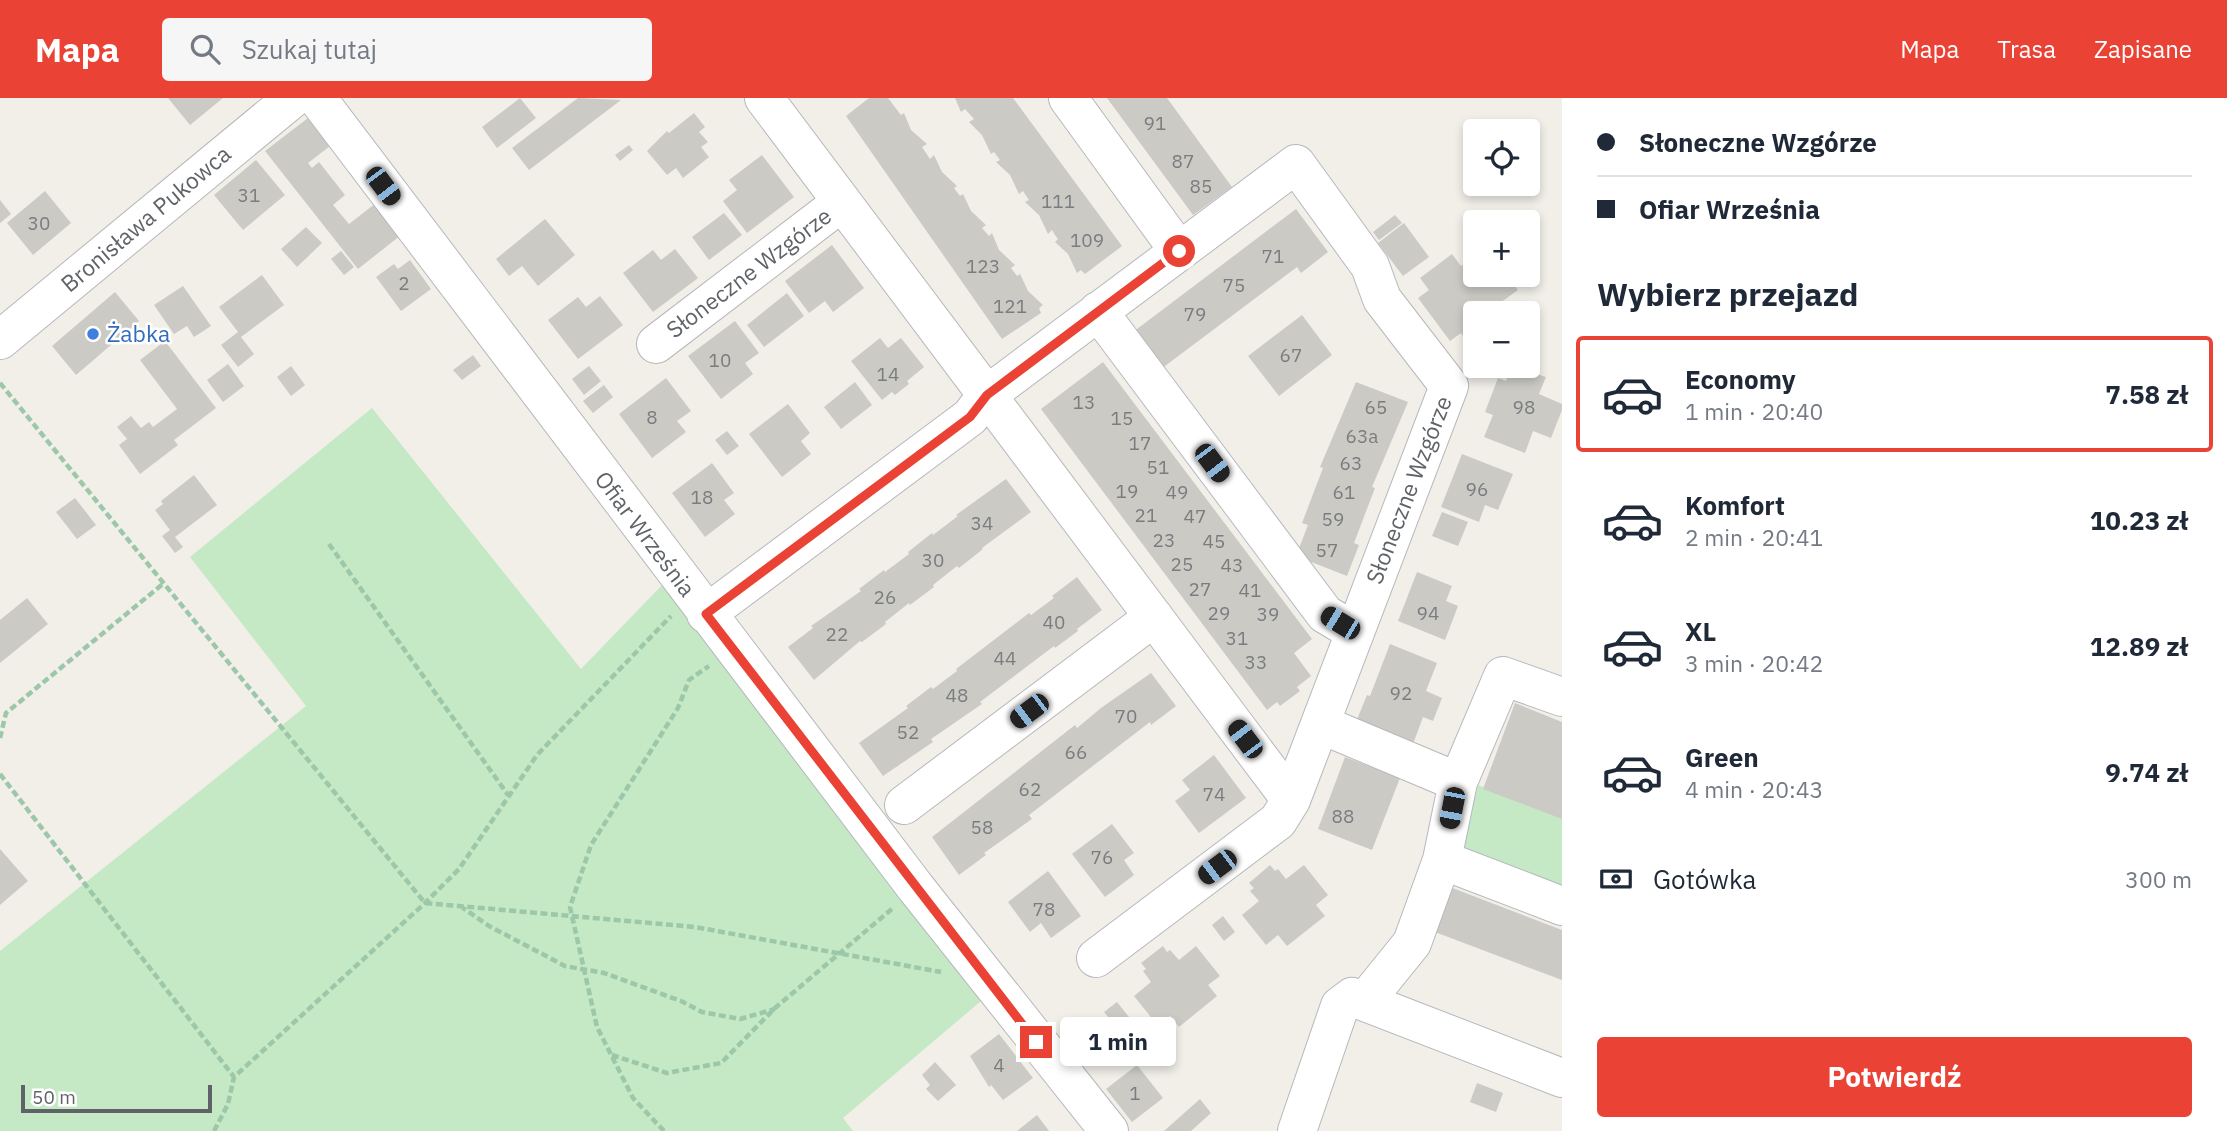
<!DOCTYPE html>
<html lang="pl">
<meta charset="utf-8">
<style>
:root{--surface:#fff;--page:#f6f6f7;--text:#1f2937;--muted:#747a83;--line:#e0e1e3;--accent:#ea4335}
body{margin:0;font-family:"IBM Plex Sans",sans-serif;background:var(--page);color:var(--text);height:100vh;display:flex;flex-direction:column;font-size:26px;white-space:nowrap}
*{box-sizing:border-box;margin:0}
p{font-size:23px;color:var(--muted)}
.icon{flex:none;width:38px;height:38px;fill:none;stroke:currentColor;stroke-width:2;stroke-linecap:round;stroke-linejoin:round}
.map{position:relative;flex:1;overflow:hidden}
.drawer{display:flex;flex-direction:column;background:var(--surface);width:665px}
.drawer>*{flex:none}
.banner{display:grid;align-content:center;height:154px;padding:0 35px;background:var(--surface)}
.fabs{position:absolute;left:1463px;top:21px;display:grid;gap:14px}
.fabs a{display:grid;place-items:center;width:77px;height:77px;border-radius:7px;background:var(--surface);box-shadow:0 4px 10px #0003;font-size:35px}
.scale{position:absolute;left:21px;bottom:18px;width:191px;box-sizing:border-box;padding-left:7px;border:4px solid #5f6368;border-top:0;font-size:19px;line-height:24px;white-space:nowrap;color:#5f6368;-webkit-text-stroke:5px #fff;paint-order:stroke}
.end{position:absolute;width:32px;height:32px;margin:-16px;border:9px solid #ea4335;background:#fff;box-shadow:0 0 0 4px #fff}
.from{border-radius:50%}
.bubble{position:absolute;height:49px;border-radius:7px;background:var(--surface);box-shadow:0 4px 10px #0003;font-size:23px;font-weight:700;line-height:49px;text-align:center}
.car{position:absolute;width:21px;height:42px;margin:-21px -10px;border-radius:9px;box-shadow:0 0 5px 2px #0007;background:linear-gradient(#222 24%,#8ab4d8 0 40%,#222 0 76%,#8ab4d8 0 86%,#222 0)}
.banner b{display:flex;align-items:center;gap:24px;height:66px;font-size:26px}
.banner b+b{border-top:2px solid var(--line)}
.banner i{width:18px;height:18px;background:var(--text)}
ul{padding:0;list-style:none}
li{display:flex;align-items:center;gap:21px;height:116px;margin:0 14px 10px;padding:0 21px;border:4px solid transparent;border-radius:7px}
li div{flex:1}
li b{display:block;font-size:26px}
li em{font-style:normal;font-weight:700}
li.active{border-color:var(--accent)}
li>.icon{width:63px;height:63px;stroke-width:1.5}
h2{padding:0 35px;font-size:32px;line-height:84px}
.pay{display:flex;align-items:center;gap:18px;height:77px;padding:0 35px;font-size:26px}
.pay p{margin-inline-start:auto}
.action{display:flex;gap:14px;margin-top:auto;padding:14px 35px}
.action a{flex:1;height:80px;border-radius:7px;background:var(--accent);color:#fff;font-size:28px;font-weight:700;line-height:80px;text-align:center}
header{display:flex;align-items:center;gap:42px;box-sizing:border-box;height:98px;padding:0 35px;background:var(--accent);color:#fff}
header strong{font-size:33px}
nav{display:flex;gap:38px;margin-inline-start:auto;font-size:24px}
.search{width:490px;height:63px;background:var(--page);display:flex;align-items:center;gap:18px;box-sizing:border-box;padding:0 24px;border-radius:7px;color:var(--muted);font-size:26px}
main{display:flex;flex:1;min-height:0}
.map>svg:first-child{display:block}
</style>
<header>
<strong>Mapa</strong>
<div class="search"><svg class="icon" aria-label="search" viewBox="0 0 24 24"><circle cx="10" cy="10" r="6"/><path d="M15 15l6 6"/></svg>Szukaj tutaj</div>
<nav><a>Mapa</a><a>Trasa</a><a>Zapisane</a></nav>
</header>
<main>
<div class="map">
<svg width="1562" height="1033" viewBox="0 0 1562 1033">
<rect width="100%" height="100%" fill="#f1efe8"/>
<!-- green -->
<path fill="#c5e8c5" d="M372,310L581,571L667,482L719,561L981,903L843,1020L853,1033H0V853L306,608L190,459Z
M1478,687L1562,719V794L1461,755Z"/>
<!-- building -->
<path fill="#cccac5" d="M168,0H223L190,27Z
M520,0L536,20L497,50L482,29Z
M578,0L621,2L529,72L512,50Z
M869,0H888L901,17L904,15L911,32L927,46L922,49L930,61L934,57L942,74L957,88L954,90L960,98L963,96L971,113L986,127L982,130L989,138L992,135L999,152L1015,167L1011,170L1017,178L1020,176L1028,193L1043,207L1039,210L1041,215L1002,241L846,18Z
M955,0H1013L1122,148L1085,176L1081,172L1077,175L1068,156L1055,144L1058,141L1055,137L1052,132L1048,136L1039,117L1025,104L1029,102L1023,93L1019,96L1010,77L996,64L1000,62L994,54L991,56L982,37L969,24L974,21L965,11L961,14Z
M1107,0H1167L1232,89L1193,117Z
M694,15L705,29L699,34L708,44L701,49L709,59L683,80L676,70L667,77L647,53L667,33L669,35Z
M308,20L330,48L308,65L312,70L319,64L345,97L333,107L349,126L376,105L401,137L358,171L265,53Z
M629,47L633,52L620,63L615,57Z
M762,57L794,99L747,135L723,103L737,92L729,82Z
M256,62L285,97L243,132L214,97Z
M45,93L71,125L33,157L7,125Z
M0,102L11,116L0,125Z
M1296,111L1328,154L1301,175L1297,169L1161,271L1133,234Z
M724,115L742,137L709,162L692,139Z
M1395,117L1402,125L1379,142L1373,134Z
M545,121L575,157L538,188L522,168L509,178L496,161Z
M1404,125L1429,159L1403,178L1378,145Z
M306,129L322,145L297,169L281,151Z
M832,147L864,190L833,214L825,203L809,215L785,183Z
M675,151L698,180L653,214L623,175L653,152L661,162Z
M341,153L354,169L344,177L331,161Z
M1452,156L1461,168L1475,158V177H1506L1518,192L1493,210L1497,215H1475V241L1469,246L1461,235L1450,243L1418,200L1429,192L1420,180Z
M410,162L431,191L401,213L376,179L394,166L398,171Z
M262,177L284,207L241,239L254,256L238,269L221,247L238,234L219,209Z
M183,188L211,228L194,239L187,228L174,236L154,207Z
M115,194L139,223L76,277L52,248Z
M787,195L804,218L764,249L747,227Z
M600,198L623,227L578,261L548,222L578,199L586,209Z
M1302,217L1332,257L1279,298L1248,258Z
M735,223L759,255L745,265L753,276L721,301L688,258Z
M880,240L888,250L901,240L924,269L907,283L909,286L895,297L892,294L882,302L851,263Z
M165,243L216,310L174,342L178,347L140,376L119,347L127,341L117,329L131,318L141,330L149,324L153,329L177,311L140,262Z
M473,257L481,268L462,282L453,272Z
M1103,264L1312,541L1294,555L1311,578L1297,589L1300,593L1280,608L1277,604L1267,612L1041,311Z
M228,266L244,288L223,304L207,282Z
M291,268L305,287L291,298L277,279Z
M589,268L601,283L584,297L572,281Z
M1512,268L1546,279L1539,296L1562,306V312L1551,340L1533,333L1525,355L1484,339L1493,317L1485,314L1498,280L1506,283Z
M666,280L691,313L677,323L686,334L652,360L619,316Z
M855,284L872,307L841,331L824,309Z
M1356,284L1408,304L1372,389L1375,390L1354,445L1359,447L1347,478L1296,458L1308,427L1302,425L1323,370L1320,369Z
M604,287L613,299L593,315L583,303Z
M788,306L810,335L801,343L811,356L782,379L749,336Z
M727,333L739,348L727,357L715,342Z
M1462,356L1513,376L1498,412L1485,407L1479,424L1441,409Z
M712,365L734,395L724,402L735,416L705,439L672,395Z
M194,377L217,407L175,439L183,449L175,455L162,438L170,432L155,412L163,406L161,403Z
M1006,381L1031,414L982,450L983,451L959,470L957,468L933,487L934,489L910,507L909,505L885,524L886,526L862,544L860,543L814,582L788,549L813,530L811,528L861,493L859,491L884,472L885,474L909,456L908,454L932,435L933,437L958,418L956,417Z
M75,400L96,427L77,441L56,414Z
M1442,414L1468,424L1458,448L1432,438Z
M1417,474L1452,488L1446,503L1458,508L1445,542L1398,523Z
M1077,479L1102,512L1077,531L1078,533L1055,550L1054,548L980,604L982,606L931,641L933,644L883,678L859,645L908,610L906,608L931,589L933,591L957,573L956,571L1029,515L1031,517L1054,500L1052,498Z
M27,500L48,526L0,565V522Z
M1390,546L1437,565L1426,593L1442,600L1433,623L1423,619L1413,646L1356,624L1367,597L1370,598Z
M1151,575L1176,608L1151,627L1150,624L1029,717L1032,721L984,755L986,757L959,777L932,739L1075,627L1077,630L1101,610Z
M1515,605L1562,624V721L1483,691Z
M1214,657L1246,700L1199,735L1175,703L1190,692L1182,682Z
M1345,659L1400,680L1372,752L1318,731Z
M1112,726L1134,755L1124,762L1134,777L1105,799L1072,756Z
M0,751L28,783L0,807Z
M1270,767L1275,773L1278,771L1286,781L1304,767L1328,797L1316,807L1325,818L1287,848L1278,837L1266,847L1242,817L1259,803L1250,793L1254,790L1249,785Z
M1048,773L1081,818L1051,840L1041,825L1030,834L1008,804Z
M1442,786L1562,832V882L1427,831Z
M1223,818L1235,834L1224,843L1212,827Z
M1163,848L1167,854L1170,852L1179,862L1196,848L1220,878L1208,887L1217,898L1179,929L1170,918L1158,928L1134,898L1151,884L1143,873L1146,871L1141,865Z
M1117,904L1137,929L1124,939L1104,914Z
M999,936L1033,980L1003,1002L991,987L989,989L970,958Z
M935,964L956,987L938,1003L926,991L930,987L922,977Z
M1137,967L1163,1000L1132,1024L1106,991Z
M1477,985L1503,995L1496,1014L1470,1004Z
M1200,1001L1211,1015L1191,1033H1164Z
M1037,1017L1049,1033H1017Z"/>
<g fill="none" stroke-linecap="round" stroke-linejoin="round">
<defs>
<path id="minor" d="M317,0L916,790L1109,1033
M764,0L1291,702
M1068,0L1179,153
M1098,213L1325,516L1355,534
M0,242L293,0
M656,246L842,104
M706,516L970,319L987,297L1296,66L1370,168L1382,201L1449,288L1291,702L1278,723L1096,860
M1320,626L1458,684L1503,578L1562,599
M904,707L1154,519
M1442,762L1562,808
M1365,903L1412,845L1442,762L1458,684
M1297,1033L1340,908L1352,899L1562,980"/>
</defs>
<!-- minor casing -->
<use href="#minor" stroke="#b5b8bc" stroke-width="40"/>
<!-- path -->
<path stroke="#9cc7a9" stroke-width="4.5" stroke-dasharray="7 3.5" stroke-linecap="butt" d="M0,285L425,805L695,829L941,874
M329,446L508,697
M0,640L6,615L164,485
M0,676L234,979
M460,808L489,828L565,868L604,875L681,903L702,914L740,921L775,911
M612,957L667,975L721,965L775,910L893,810
M214,1033L228,1006L234,979L425,805L459,771L537,657L671,518
M664,1033L633,1000L597,929L570,809L591,747L678,610L689,582L709,568"/>
<!-- minor -->
<use href="#minor" stroke="#fff" stroke-width="38"/>
</g>
<g fill="none" stroke-linecap="round" stroke-linejoin="round">
<!-- route -->
<path stroke="#ea4335" stroke-width="9" d="M1036,944L706,516L970,319L987,297L1179,153"/>
</g>
<!-- markers -->
<circle fill="#3f7fe0" stroke="#fff" stroke-width="2.5" cx="93" cy="236" r="7"/>
<g text-anchor="middle" stroke-width="5" stroke-linejoin="round" paint-order="stroke">
<!-- number labels -->
<g font-size="19" fill="#7a7d7f">
<text x="1155" y="32">91</text>
<text x="1183" y="70">87</text>
<text x="1201" y="95">85</text>
<text x="249" y="104">31</text>
<text x="1058" y="110">111</text>
<text x="39" y="132">30</text>
<text x="1087" y="149">109</text>
<text x="1273" y="165">71</text>
<text x="983" y="175">123</text>
<text x="404" y="192">2</text>
<text x="1234" y="194">75</text>
<text x="1010" y="215">121</text>
<text x="1195" y="223">79</text>
<text x="1291" y="264">67</text>
<text x="720" y="269">10</text>
<text x="888" y="283">14</text>
<text x="1084" y="311">13</text>
<text x="1376" y="316">65</text>
<text x="1524" y="316">98</text>
<text x="652" y="326">8</text>
<text x="1122" y="327">15</text>
<text x="1362" y="345">63a</text>
<text x="1140" y="352">17</text>
<text x="1351" y="372">63</text>
<text x="1158" y="376">51</text>
<text x="1477" y="398">96</text>
<text x="1127" y="400">19</text>
<text x="1177" y="401">49</text>
<text x="1344" y="401">61</text>
<text x="702" y="406">18</text>
<text x="1146" y="424">21</text>
<text x="1195" y="425">47</text>
<text x="1333" y="428">59</text>
<text x="982" y="432">34</text>
<text x="1164" y="449">23</text>
<text x="1214" y="450">45</text>
<text x="1327" y="459">57</text>
<text x="933" y="469">30</text>
<text x="1182" y="473">25</text>
<text x="1232" y="474">43</text>
<text x="1200" y="498">27</text>
<text x="1250" y="499">41</text>
<text x="885" y="506">26</text>
<text x="1219" y="522">29</text>
<text x="1428" y="522">94</text>
<text x="1268" y="523">39</text>
<text x="1054" y="531">40</text>
<text x="837" y="543">22</text>
<text x="1237" y="547">31</text>
<text x="1005" y="567">44</text>
<text x="1256" y="571">33</text>
<text x="1401" y="602">92</text>
<text x="957" y="604">48</text>
<text x="1126" y="625">70</text>
<text x="908" y="641">52</text>
<text x="1076" y="661">66</text>
<text x="1030" y="698">62</text>
<text x="1214" y="703">74</text>
<text x="1343" y="725">88</text>
<text x="982" y="736">58</text>
<text x="1102" y="766">76</text>
<text x="1044" y="818">78</text>
<text x="999" y="974">4</text>
<text x="1135" y="1002">1</text>
</g>
<!-- street labels -->
<g font-size="23" fill="#5f6368" stroke="#fff">
<text transform="translate(146 121) rotate(-40)" y="8">Bronisława Pukowca</text>
<text transform="translate(749 175) rotate(-37)" y="8">Słoneczne Wzgórze</text>
<text transform="translate(1409 392) rotate(-69)" y="8">Słoneczne Wzgórze</text>
<text transform="translate(645 436) rotate(53)" y="8">Ofiar Września</text>
</g>
<!-- shop labels -->
<g font-size="23" fill="#366cbe" stroke="#fff" text-anchor="start">
<text x="107" y="244">Żabka</text>
</g>
</g>
</svg>
<div class="fabs">
<a><svg class="icon" aria-label="locate" viewBox="0 0 24 24"><circle cx="12" cy="12" r="6"/><path d="M12 2v4M12 18v4M2 12h4M18 12h4"/></svg></a>
<a>+</a>
<a>−</a>
</div>
<div class="scale">50 m</div>
<i class="end from" style="left:1179px;top:153px"></i>
<i class="end" style="left:1036px;top:944px"></i>
<div class="bubble" style="left:1060px;top:919px;width:116px">1 min</div>
<i class="car" style="left:383px;top:88px;rotate:143deg"></i>
<i class="car" style="left:1212px;top:365px;rotate:143deg"></i>
<i class="car" style="left:1340px;top:525px;rotate:301deg"></i>
<i class="car" style="left:1029px;top:613px;rotate:233deg"></i>
<i class="car" style="left:1245px;top:641px;rotate:323deg"></i>
<i class="car" style="left:1452px;top:710px;rotate:191deg"></i>
<i class="car" style="left:1217px;top:769px;rotate:233deg"></i>
</div>
<section class="drawer">
<div class="banner">
<b><i class="from"></i>Słoneczne Wzgórze</b>
<b><i></i>Ofiar Września</b>
</div>
<h2>Wybierz przejazd</h2>
<ul>
<li class="active"><svg class="icon" aria-label="car" viewBox="0 0 24 24"><path d="M5 17H2v-5l4-1 3-4h7l3 4 3 1v5h-3M9 17h6M6 11h13"/><circle cx="7" cy="17" r="2"/><circle cx="17" cy="17" r="2"/></svg><div><b>Economy</b><p>1 min · 20:40</p></div><em>7.58 zł</em></li>
<li><svg class="icon" aria-label="car" viewBox="0 0 24 24"><path d="M5 17H2v-5l4-1 3-4h7l3 4 3 1v5h-3M9 17h6M6 11h13"/><circle cx="7" cy="17" r="2"/><circle cx="17" cy="17" r="2"/></svg><div><b>Komfort</b><p>2 min · 20:41</p></div><em>10.23 zł</em></li>
<li><svg class="icon" aria-label="car" viewBox="0 0 24 24"><path d="M5 17H2v-5l4-1 3-4h7l3 4 3 1v5h-3M9 17h6M6 11h13"/><circle cx="7" cy="17" r="2"/><circle cx="17" cy="17" r="2"/></svg><div><b>XL</b><p>3 min · 20:42</p></div><em>12.89 zł</em></li>
<li><svg class="icon" aria-label="car" viewBox="0 0 24 24"><path d="M5 17H2v-5l4-1 3-4h7l3 4 3 1v5h-3M9 17h6M6 11h13"/><circle cx="7" cy="17" r="2"/><circle cx="17" cy="17" r="2"/></svg><div><b>Green</b><p>4 min · 20:43</p></div><em>9.74 zł</em></li>
</ul>
<div class="pay"><svg class="icon" aria-label="cash" viewBox="0 0 24 24"><path d="M3 7h18v10H3z"/><circle cx="12" cy="12" r="2"/></svg>Gotówka<p>300 m</p></div>
<div class="action"><a>Potwierdź</a></div>
</section>
</main>
